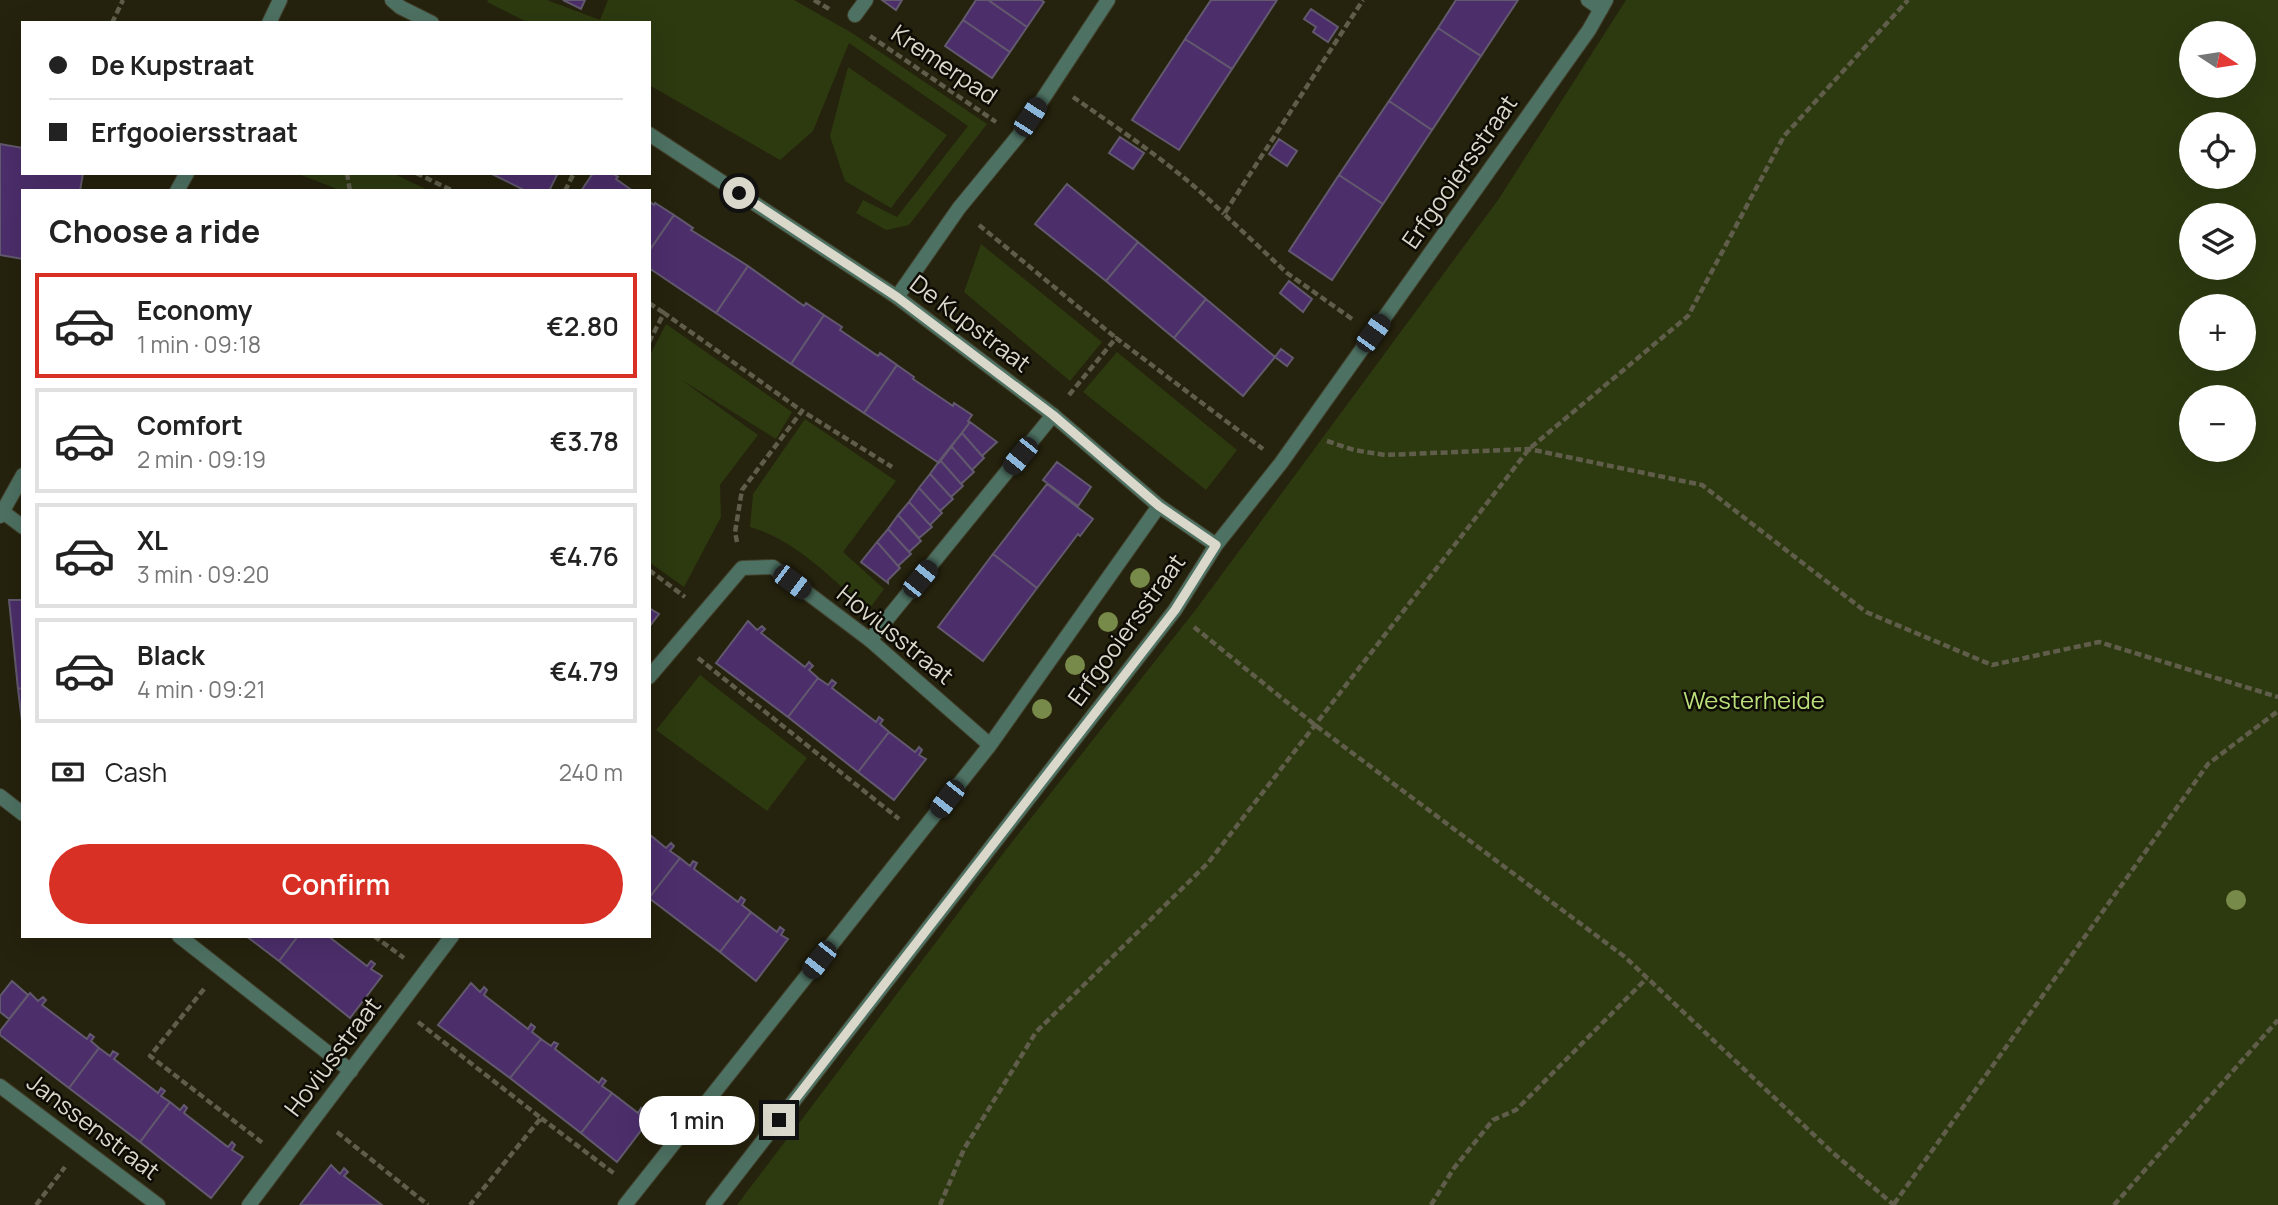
<!DOCTYPE html>
<meta charset="utf-8">
<style>
:root{--surface:#fff;--page:#f6f6f6;--text:#222;--muted:#767676;--line:#e0e0e0;--accent:#d93025}
body{margin:0;font-family:Manrope,sans-serif;background:var(--page);color:var(--text);height:100vh;display:flex;flex-direction:column;font-size:26px;white-space:nowrap}
*{box-sizing:border-box;margin:0}
p{font-size:23px;color:var(--muted)}
.icon{flex:none;width:38px;height:38px;fill:none;stroke:currentColor;stroke-width:2;stroke-linecap:round;stroke-linejoin:round}
.map{position:relative;flex:1;overflow:hidden}
.details{position:absolute;left:21px;top:189px;width:630px;height:749px;display:flex;flex-direction:column;background:var(--surface);border-radius:0px;box-shadow:0 7px 28px #0002}
.details>*{flex:none}
.top-card{position:absolute;left:21px;top:21px;width:630px;height:154px;border-radius:0px;box-shadow:0 7px 28px #0002;display:grid;align-content:center;height:154px;padding:0 28px;background:var(--surface)}
.needle{width:46px;rotate:102deg}
.fabs{position:absolute;left:2179px;top:21px;display:grid;gap:14px}
.fabs a{display:grid;place-items:center;width:77px;height:77px;border-radius:50%;background:var(--surface);box-shadow:0 7px 28px #0002;font-size:35px}
.end{position:absolute;width:32px;height:32px;margin:-16px;border:9px solid #dad8cb;background:#111;box-shadow:0 0 0 4px #111}
.from{border-radius:50%}
.bubble{position:absolute;height:49px;border-radius:24px;background:var(--surface);box-shadow:0 7px 28px #0002;font-size:23px;font-weight:600;line-height:49px;text-align:center}
.car{position:absolute;width:21px;height:42px;margin:-21px -10px;border-radius:9px;box-shadow:0 0 5px 2px #0007;background:linear-gradient(#222 24%,#8ab4d8 0 40%,#222 0 76%,#8ab4d8 0 86%,#222 0)}
.top-card b{display:flex;align-items:center;gap:24px;height:66px;font-size:26px}
.top-card b+b{border-top:2px solid var(--line)}
.top-card i{width:18px;height:18px;background:var(--text)}
ul{padding:0;list-style:none}
li{display:flex;align-items:center;gap:21px;height:105px;margin:0 14px 10px;padding:0 14px;border:4px solid var(--line);border-radius:0px}
li div{flex:1}
li b{display:block;font-size:26px}
li em{font-style:normal;font-weight:600}
li.on{border-color:var(--accent)}
li>.icon{width:63px;height:63px;stroke-width:1.5}
h2{padding:0 28px;font-size:32px;line-height:84px}
.pay{display:flex;align-items:center;gap:18px;height:77px;padding:0 28px;font-size:26px}
.pay p{margin-inline-start:auto}
.cta{display:flex;gap:14px;margin-top:auto;padding:14px 28px}
.cta a{flex:1;height:80px;border-radius:42px;background:var(--accent);color:#fff;font-size:28px;font-weight:600;line-height:80px;text-align:center}
.map>svg:first-child{display:block}
</style>
<div class="map">
<svg width="2278" height="1205" viewBox="0 0 2278 1205">
<rect width="100%" height="100%" fill="#25220d"/>
<!-- green -->
<path fill="#2d3a10" fill-rule="evenodd" d="M488,0H547L600,20L608,0H794L852,33L987,124L909,225L886,230L856,213L863,200L897,217L968,126L849,43L813,131L780,160L649,85V23H529L487,2Z
M1626,0H2278V1205H737L1005,851L1197,608L1498,200ZM2191,33H2244V86H2191ZM2191,124H2244V177H2191ZM2191,215H2244V268H2191ZM2191,306H2244V359H2191ZM2191,397H2244V450H2191Z
M848,67L947,135L891,208L845,181L830,136Z
M296,173H392L430,191H342Z
M981,244L1102,342L1070,381L964,292Z
M666,324L792,412L776,439L680,379L758,435L720,485L721,517L684,587L649,562V357Z
M1117,352L1237,450L1206,490L1083,392Z
M805,419L896,481L843,552L884,589L868,611C833,580 796,540 750,527L753,494Z
M700,675L807,758L767,811L656,730Z"/>
<!-- building -->
<path fill="#4c2e6b" stroke="#62596e" stroke-width="2" d="M563,0H585L581,9Z
M882,0H902L896,10Z
M976,0H988L1027,27L1010,52L963,20Z
M988,0H1041L1044,2L1027,27Z
M1211,0H1277L1232,69L1185,39Z
M1456,0H1518L1481,56L1438,28Z
M1311,9L1338,27L1328,42L1313,32L1316,27L1304,19Z
M963,20L1010,52L992,78L945,46Z
M1438,28L1481,56L1432,130L1389,101Z
M1185,39L1232,69L1179,150L1132,120Z
M1389,101L1432,130L1383,204L1339,175Z
M1120,137L1144,153L1133,169L1109,153Z
M1279,139L1297,151L1287,166L1269,154Z
M0,144L23,148V173H83L80,191H23V259L0,255Z
M490,173H558L549,191H526Z
M593,173H612L618,177L616,179L633,191H581Z
M1339,175L1383,204L1332,280L1289,251Z
M1067,184L1138,242L1106,281L1035,224Z
M649,201L654,205L655,203L674,215L649,251Z
M674,215L693,228L691,230L699,235L748,266L716,313L649,268V251Z
M1138,242L1206,299L1174,338L1106,281Z
M748,266L804,306L806,303L824,315L791,364L716,313Z
M1289,281L1312,299L1303,312L1280,293Z
M1206,299L1275,357L1243,396L1174,338Z
M824,315L842,327L840,330L878,356L880,353L897,365L864,413L791,364Z
M1281,349L1293,358L1287,366L1275,357Z
M897,365L914,377L913,379L953,406L954,403L972,415L968,421L970,422L939,463L864,413Z
M970,422L997,442L982,456L962,433Z
M962,433L984,458L972,470L951,446Z
M951,446L974,472L961,484L940,460Z
M940,460L963,486L951,497L930,474Z
M1057,462L1091,487L1078,506L1043,480Z
M930,474L953,499L940,511L919,488Z
M1047,484L1093,519L1080,536L1078,534L1037,588L993,554Z
M919,488L942,513L930,525L909,502Z
M909,502L932,527L919,538L898,515Z
M898,515L921,541L909,552L888,529Z
M888,529L911,554L898,566L877,542Z
M877,542L900,568L888,580V583L861,562Z
M993,554L1037,588L983,661L938,627Z
M9,600H23V688L18,689Z
M649,608L659,614L649,627Z
M748,621L757,630L762,626L765,629L761,633L805,667L809,662L813,666L809,670L818,678L788,717L716,663Z
M818,678L828,685L832,680L836,683L832,688L876,722L879,717L883,720L880,724L889,732L858,772L788,717Z
M23,688V730L18,689Z
M889,732L915,752L919,747L922,750L919,755L926,759L894,800L858,772Z
M649,834L666,848L671,843L674,846L670,851L680,858L649,898Z
M680,858L690,866L693,861L697,863L694,869L738,902L741,897L745,900L742,905L751,912L720,952L649,898Z
M751,912L777,932L780,927L784,930L781,935L788,939L756,981L720,952Z
M246,936H298L279,961Z
M298,936H328L367,966L371,961L375,964L371,969L382,976L350,1018L279,961Z
M12,981L28,995L9,1019L0,1012V996Z
M471,983L480,992L484,987L487,990L484,995L528,1029L531,1024L535,1027L532,1032L541,1039L510,1078L438,1025Z
M30,993L38,1001L43,997L46,1000L42,1005L87,1039L90,1034L94,1037L91,1041L99,1048L69,1088L0,1035V1031Z
M541,1039L551,1046L554,1042L558,1044L555,1049L599,1083L602,1078L606,1081L602,1086L612,1093L581,1133L510,1078Z
M99,1048L110,1056L113,1051L118,1054L114,1059L158,1093L161,1088L165,1091L161,1096L170,1102L140,1142L69,1088Z
M612,1093L638,1113L641,1108L645,1111L642,1116L649,1120L617,1162L581,1133Z
M170,1102L180,1110L184,1105L187,1108L184,1113L228,1147L232,1142L235,1145L232,1150L243,1157L211,1198L140,1142Z
M331,1165L340,1174L344,1168L348,1172L344,1176L382,1205H300Z"/>
<g fill="none" stroke-linecap="round" stroke-linejoin="round">
<defs>
<path id="service" d="M1588,0L1601,9
M870,640L1053,415"/>
<path id="minor" d="M855,15L866,0
M269,23L280,0
M177,191L187,173
M897,297L959,208L1019,135L1108,0
M3,512L23,527
M0,516L23,475
M649,677L742,568L773,567L870,640L990,745
M0,796L23,814
M179,936L351,1071
M0,1086L158,1205
M249,1205L452,936
M625,1205L990,745L1159,506"/>
<path id="tertiary" d="M392,0L400,7L432,23
M649,134L897,297L1053,415L1159,506L1216,545
M713,1205L1175,610L1216,545L1281,463L1589,30L1606,0"/>
</defs>
<!-- service casing -->
<use href="#service" stroke="#423f2b" stroke-width="16"/>
<!-- minor casing -->
<use href="#minor" stroke="#423f2b" stroke-width="16"/>
<!-- tertiary casing -->
<use href="#tertiary" stroke="#423f2b" stroke-width="16"/>
<!-- path -->
<path stroke="#605e4b" stroke-width="4.5" stroke-dasharray="7 3.5" stroke-linecap="butt" d="M814,0L831,10
M112,23L123,0
M870,36L996,122
M1073,97C1126,134 1179,169 1224,214
M347,173L350,191
M416,173L453,191
M565,191L574,173
M979,225L1116,338
M649,303L664,313
M1352,319L1287,273L1224,214L1363,0
M649,342L664,313L802,411
M1069,395L1116,338L1263,449
M1327,441L1354,450L1385,455L1529,449L1702,485L1866,612L1992,665L2099,642L2278,697
M737,542L735,532L742,490L802,411L892,467
M649,570L685,597
M1194,627L1315,725L1625,957L1832,1152L1894,1205
M698,658L899,819
M374,936L404,958
M204,989L150,1056L264,1144
M418,1022L541,1118L470,1205
M541,1118L616,1175
M337,1132L428,1205
M1894,1204L2208,764L2278,711
M36,1205L65,1167
M940,1205L964,1149L1036,1032L1208,863L1529,449L1688,316L1784,136L1908,0
M1431,1205L1454,1168L1493,1120L1516,1110L1647,978
M2114,1205L2278,1020"/>
<!-- service -->
<use href="#service" stroke="#4d7162" stroke-width="14"/>
<!-- minor -->
<use href="#minor" stroke="#4d7162" stroke-width="14"/>
<!-- tertiary -->
<use href="#tertiary" stroke="#4d7162" stroke-width="14"/>
</g>
<!-- trees -->
<g fill="#788a49">
<circle cx="1140" cy="578" r="10"/>
<circle cx="1108" cy="622" r="10"/>
<circle cx="1075" cy="665" r="10"/>
<circle cx="1042" cy="709" r="10"/>
<circle cx="2236" cy="900" r="10"/>
</g>
<g fill="none" stroke-linecap="round" stroke-linejoin="round">
<!-- route -->
<path stroke="#dad8cb" stroke-width="9" d="M739,193L897,297L1053,415L1159,506L1216,545L1175,610L779,1120"/>
</g>
<g text-anchor="middle" stroke-width="5" stroke-linejoin="round" paint-order="stroke">
<!-- street labels -->
<g font-size="24" fill="#dad8cb" stroke="#0d0b04">
<text transform="translate(944 65) rotate(34)" y="8">Kremerpad</text>
<text transform="translate(1460 172) rotate(-55)" y="8">Erfgooiersstraat</text>
<text transform="translate(970 324) rotate(37)" y="8">De Kupstraat</text>
<text transform="translate(1127 630) rotate(-54)" y="8">Erfgooiersstraat</text>
<text transform="translate(895 635) rotate(39)" y="8">Hoviusstraat</text>
<text transform="translate(333 1057) rotate(-53)" y="8">Hoviusstraat</text>
<text transform="translate(93 1127) rotate(37)" y="8">Janssenstraat</text>
</g>
<!-- park labels -->
<g font-size="24" fill="#bbdf7a" stroke="#0d0b04">
<text x="1754" y="709">Westerheide</text>
</g>
</g>
</svg>
<div class="fabs">
<a><svg class="needle" viewBox="-14 -14 28 28"><path d="M0-13l5 13h-10z" fill="#e53935"/><path d="M0 13l5-13h-10z" fill="#767676"/></svg></a>
<a><svg class="icon" aria-label="locate" viewBox="0 0 24 24"><circle cx="12" cy="12" r="6"/><path d="M12 2v4M12 18v4M2 12h4M18 12h4"/></svg></a>
<a><svg class="icon" aria-label="layers" viewBox="0 0 24 24"><path d="M12 4l9 5-9 5-9-5zM3 14l9 5 9-5"/></svg></a>
<a>+</a>
<a>−</a>
</div>
<i class="end from" style="left:739px;top:193px"></i>
<i class="end" style="left:779px;top:1120px"></i>
<div class="bubble" style="left:639px;top:1096px;width:116px">1 min</div>
<i class="car" style="left:1030px;top:117px;rotate:33deg"></i>
<i class="car" style="left:1373px;top:333px;rotate:36deg"></i>
<i class="car" style="left:1020px;top:456px;rotate:219deg"></i>
<i class="car" style="left:920px;top:579px;rotate:39deg"></i>
<i class="car" style="left:792px;top:582px;rotate:127deg"></i>
<i class="car" style="left:947px;top:799px;rotate:218deg"></i>
<i class="car" style="left:819px;top:960px;rotate:218deg"></i>
<div class="top-card">
<b><i class="from"></i>De Kupstraat</b>
<b><i></i>Erfgooiersstraat</b>
</div>
<section class="details">
<h2>Choose a ride</h2>
<ul>
<li class="on"><svg class="icon" aria-label="car" viewBox="0 0 24 24"><path d="M5 17H2v-5l4-1 3-4h7l3 4 3 1v5h-3M9 17h6M6 11h13"/><circle cx="7" cy="17" r="2"/><circle cx="17" cy="17" r="2"/></svg><div><b>Economy</b><p>1 min · 09:18</p></div><em>€2.80</em></li>
<li><svg class="icon" aria-label="car" viewBox="0 0 24 24"><path d="M5 17H2v-5l4-1 3-4h7l3 4 3 1v5h-3M9 17h6M6 11h13"/><circle cx="7" cy="17" r="2"/><circle cx="17" cy="17" r="2"/></svg><div><b>Comfort</b><p>2 min · 09:19</p></div><em>€3.78</em></li>
<li><svg class="icon" aria-label="car" viewBox="0 0 24 24"><path d="M5 17H2v-5l4-1 3-4h7l3 4 3 1v5h-3M9 17h6M6 11h13"/><circle cx="7" cy="17" r="2"/><circle cx="17" cy="17" r="2"/></svg><div><b>XL</b><p>3 min · 09:20</p></div><em>€4.76</em></li>
<li><svg class="icon" aria-label="car" viewBox="0 0 24 24"><path d="M5 17H2v-5l4-1 3-4h7l3 4 3 1v5h-3M9 17h6M6 11h13"/><circle cx="7" cy="17" r="2"/><circle cx="17" cy="17" r="2"/></svg><div><b>Black</b><p>4 min · 09:21</p></div><em>€4.79</em></li>
</ul>
<div class="pay"><svg class="icon" aria-label="cash" viewBox="0 0 24 24"><path d="M3 7h18v10H3z"/><circle cx="12" cy="12" r="2"/></svg>Cash<p>240 m</p></div>
<div class="cta"><a>Confirm</a></div>
</section>
</div>
